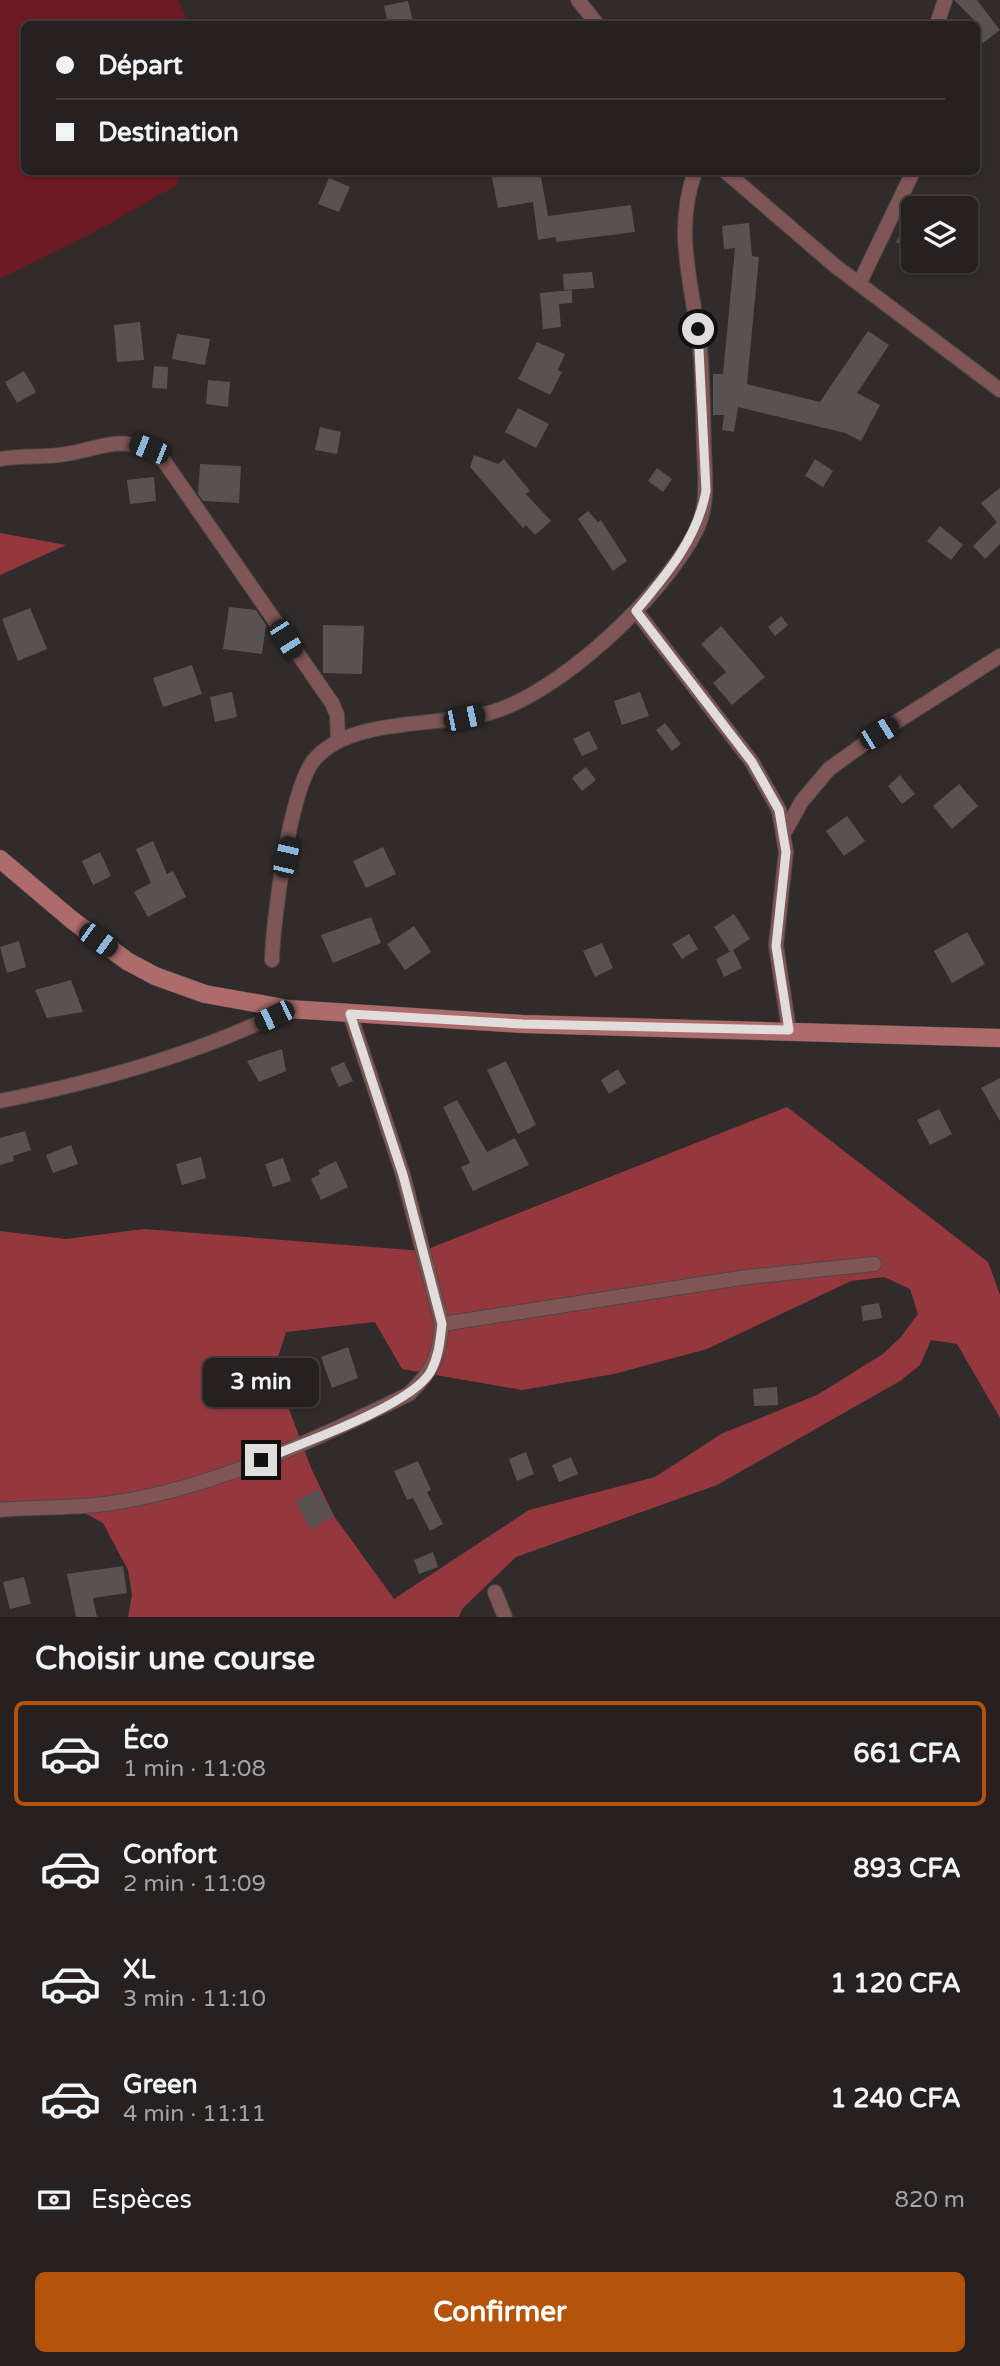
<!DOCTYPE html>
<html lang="fr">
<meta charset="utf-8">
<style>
:root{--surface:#262020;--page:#2e2829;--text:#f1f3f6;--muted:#a4a3a5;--line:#423e3e;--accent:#b45309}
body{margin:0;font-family:"Varela Round",sans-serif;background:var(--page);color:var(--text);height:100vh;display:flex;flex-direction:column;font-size:26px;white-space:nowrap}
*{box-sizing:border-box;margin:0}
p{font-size:23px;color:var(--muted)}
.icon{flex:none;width:38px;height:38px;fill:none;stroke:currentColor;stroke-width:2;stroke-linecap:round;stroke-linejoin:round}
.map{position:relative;height:1617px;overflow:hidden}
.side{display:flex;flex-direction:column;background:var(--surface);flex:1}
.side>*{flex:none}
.hud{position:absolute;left:21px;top:21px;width:959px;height:154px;border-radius:10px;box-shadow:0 2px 5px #0004,0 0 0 2px var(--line);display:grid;align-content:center;height:154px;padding:0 35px;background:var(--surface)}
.controls{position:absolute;left:901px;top:196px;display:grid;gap:14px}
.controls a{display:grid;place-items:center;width:77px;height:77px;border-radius:10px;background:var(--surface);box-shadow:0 2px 5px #0004,0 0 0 2px var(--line);font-size:35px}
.end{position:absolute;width:32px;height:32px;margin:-16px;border:9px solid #e2dddd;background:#111;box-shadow:0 0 0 4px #111}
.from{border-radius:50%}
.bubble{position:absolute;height:49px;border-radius:10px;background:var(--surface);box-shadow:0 2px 5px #0004,0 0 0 2px var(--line);font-size:23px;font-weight:800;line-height:49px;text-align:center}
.car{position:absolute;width:21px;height:42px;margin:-21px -10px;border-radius:9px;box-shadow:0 0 5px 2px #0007;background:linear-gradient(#222 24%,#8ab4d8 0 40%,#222 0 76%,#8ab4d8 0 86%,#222 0)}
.hud b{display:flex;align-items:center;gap:24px;height:66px;font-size:26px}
.hud b+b{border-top:2px solid var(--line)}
.hud i{width:18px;height:18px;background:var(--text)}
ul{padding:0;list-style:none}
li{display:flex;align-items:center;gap:21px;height:105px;margin:0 14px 10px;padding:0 21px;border:4px solid transparent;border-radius:10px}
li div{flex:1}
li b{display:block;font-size:26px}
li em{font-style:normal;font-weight:800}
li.active{border-color:var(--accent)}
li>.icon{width:63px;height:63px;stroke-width:1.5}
h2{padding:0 35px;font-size:32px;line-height:84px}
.pay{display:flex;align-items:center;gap:18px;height:77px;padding:0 35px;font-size:26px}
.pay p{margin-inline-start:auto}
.cta{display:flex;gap:14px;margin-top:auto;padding:14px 35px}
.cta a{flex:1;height:80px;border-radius:10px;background:var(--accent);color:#fff;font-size:28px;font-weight:800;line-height:80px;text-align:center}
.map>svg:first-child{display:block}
</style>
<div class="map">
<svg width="1000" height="1617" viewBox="0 0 1000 1617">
<rect width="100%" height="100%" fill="#322b2b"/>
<!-- green -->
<path fill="#6d1922" d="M0,0H178L189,24H24V172H181L177,185L95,232L0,279Z"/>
<!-- forest -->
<path fill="#95383e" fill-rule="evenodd" d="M0,533L66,545L0,575Z
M787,1107L988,1262L1000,1295V1418L957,1344L931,1340L920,1365L900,1381L717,1485L516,1557L462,1609L459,1617H128L132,1595L128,1570L103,1523L79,1510H0V1231L66,1239L144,1229L423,1251ZM884,1277L910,1289L918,1314L901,1337L883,1354L817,1395L721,1434L655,1477L529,1510L394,1599L334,1516L311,1468L281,1388L278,1357L286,1332L375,1322L402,1369L522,1390L614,1374L707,1349L851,1281Z"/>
<!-- building -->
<path fill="#5a5252" d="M954,0H977L1000,30L976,48L977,23Z
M408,1L413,22L388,24L384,6Z
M491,172H540L548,216L631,205L635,232L556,242V237L538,240L533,202L498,208Z
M329,178L350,187L339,212L318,204Z
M914,210V252L896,242Z
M749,223L752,256L759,257L747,384L820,402L868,331L889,345L857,393L880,405L861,441L845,433L738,407L734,432L722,430L724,415H713V374H723L735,248L724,249L722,226Z
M592,272L594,288L564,290L563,274Z
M572,290V303L559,304L561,327L543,329L540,293Z
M140,322L144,360L117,362L114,325Z
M177,334L210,339L205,365L172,359Z
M537,342L565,354L558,370L562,372L550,395L518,379Z
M154,366L168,367L167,389L152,388Z
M24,371L36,392L17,403L5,382Z
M208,380L230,382L228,407L206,404Z
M518,408L549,424L536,448L505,432Z
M320,427L341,432L337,454L315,450Z
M474,455L498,464L504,459L530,491L526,494L551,521L535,535L526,525L523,528L470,467Z
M815,459L833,471L823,487L805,476Z
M200,464L241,466L239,503L203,501L198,494Z
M657,468L672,479L663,492L648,481Z
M154,477L156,501L130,504L127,480Z
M1000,488V544L985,559L973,546L997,522L981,503Z
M588,511L598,522L601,520L627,561L613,571L578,519Z
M940,526L963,545L951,560L927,541Z
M229,607L256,610L266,625L262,654L223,649Z
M30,608L47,649L18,661L2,619Z
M781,616L788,625L775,636L768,627Z
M323,625L364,626L362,674L323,673Z
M721,626L765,677L732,705L713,683L726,672L701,644Z
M192,665L202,694L163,707L153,678Z
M232,692L237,717L215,722L210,697Z
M640,692L649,716L622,725L614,701Z
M665,723L681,744L672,751L656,730Z
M589,731L598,749L582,756L573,739Z
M586,767L596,780L582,791L572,778Z
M900,775L915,794L902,804L888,786Z
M959,784L978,806L952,829L933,806Z
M847,816L865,841L844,856L826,831Z
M153,841L167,874L173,871L186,897L148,917L134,892L151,883L136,849Z
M383,847L396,874L366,888L353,861Z
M100,852L111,876L93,885L82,861Z
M734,914L750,939L730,952L714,927Z
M371,917L381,943L333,963L321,935Z
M414,926L431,952L405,970L387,944Z
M967,932L985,964L952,983L934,951Z
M689,934L698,949L682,959L672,944Z
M19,941L26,967L7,973L0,947Z
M602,943L613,968L595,977L583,951Z
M733,950L742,968L724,977L716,959Z
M71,980L83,1012L47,1018L35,990Z
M282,1049L286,1071L259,1082L247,1061Z
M506,1061L536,1125L518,1134L487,1070Z
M344,1062L353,1081L339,1087L330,1068Z
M618,1069L626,1083L609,1094L601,1080Z
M1000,1078V1121L981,1088Z
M457,1100L487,1152L515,1138L529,1165L473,1191L461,1167L470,1163L443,1107Z
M939,1109L952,1134L930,1145L917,1120Z
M25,1131L31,1150L13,1156L14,1161L0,1165V1138Z
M71,1145L78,1164L53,1173L46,1155Z
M201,1157L206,1178L182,1185L176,1164Z
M283,1158L291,1181L273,1187L265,1164Z
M336,1161L348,1187L321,1200L311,1179L320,1174L318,1170Z
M879,1303L882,1318L863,1321L861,1306Z
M348,1347L358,1378L332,1388L321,1357Z
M777,1387L778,1405L754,1406L753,1389Z
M526,1452L534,1474L517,1481L509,1459Z
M571,1457L578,1474L559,1482L552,1465Z
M418,1461L431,1490L427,1492L443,1524L430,1531L413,1498L407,1500L394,1471Z
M318,1489L334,1516L311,1529L295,1502Z
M433,1552L438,1567L419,1574L414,1560Z
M123,1566L127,1593L93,1598L97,1617H76L67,1574Z
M24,1577L31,1604L10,1609L3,1582Z"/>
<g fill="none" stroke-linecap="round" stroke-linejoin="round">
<defs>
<path id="street" d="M578,0L597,24
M937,24L945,0
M726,172L834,265L1000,390
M859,284L913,172
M0,459C22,455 44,458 66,454C107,447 127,431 164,461L332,703L337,715L338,741
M636,611L752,762L779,810L786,852L776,945L789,1030
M784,833L802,801L829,769L879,733L1000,656
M272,960C273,920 290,789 314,760C350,717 437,727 489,713C559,694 663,596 696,531C709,505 705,477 704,449C703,415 703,382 700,348C693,287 673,232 695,172
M0,1101C100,1081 197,1054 289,1009
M442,1324L747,1277L874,1264
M0,1510C38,1506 75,1509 112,1503C217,1487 314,1440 409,1394C433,1370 439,1359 442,1324L403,1175L350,1014
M495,1592L505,1617"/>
<path id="secondary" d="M0,859L72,920L127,961L155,976L205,994L289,1009L523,1024L1000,1038"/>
</defs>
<!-- street casing -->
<use href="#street" stroke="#4e4747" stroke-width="16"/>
<!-- secondary casing -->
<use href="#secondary" stroke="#4e4747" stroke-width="19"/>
<!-- street -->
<use href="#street" stroke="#7f5555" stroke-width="14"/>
<!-- secondary -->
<use href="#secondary" stroke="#ad6b6b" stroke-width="18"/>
</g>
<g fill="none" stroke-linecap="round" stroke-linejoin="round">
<!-- route -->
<path stroke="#e2dddd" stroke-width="9" d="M261,1460C300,1444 413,1405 431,1371C439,1356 440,1340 442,1324L403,1175L350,1014L523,1024L789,1030L776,946L786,852L779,810L752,762L636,611C667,574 697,539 706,491L698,329"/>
</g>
</svg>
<div class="controls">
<a><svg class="icon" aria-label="layers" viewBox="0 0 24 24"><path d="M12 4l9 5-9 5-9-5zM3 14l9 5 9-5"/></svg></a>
</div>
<i class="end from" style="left:698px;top:329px"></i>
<i class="end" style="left:261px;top:1460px"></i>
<div class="bubble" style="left:203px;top:1358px;width:116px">3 min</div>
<i class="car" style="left:149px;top:449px;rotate:292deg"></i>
<i class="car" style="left:286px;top:639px;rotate:148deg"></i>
<i class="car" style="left:464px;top:718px;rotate:78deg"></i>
<i class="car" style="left:879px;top:733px;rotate:58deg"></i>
<i class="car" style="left:286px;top:857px;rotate:13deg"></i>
<i class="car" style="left:98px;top:940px;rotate:126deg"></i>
<i class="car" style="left:274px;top:1016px;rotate:244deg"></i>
<div class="hud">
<b><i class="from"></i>Départ</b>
<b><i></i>Destination</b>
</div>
</div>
<section class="side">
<h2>Choisir une course</h2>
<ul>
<li class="active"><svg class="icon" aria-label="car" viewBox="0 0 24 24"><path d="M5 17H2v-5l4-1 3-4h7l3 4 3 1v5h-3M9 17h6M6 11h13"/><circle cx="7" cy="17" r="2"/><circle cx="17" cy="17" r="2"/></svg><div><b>Éco</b><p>1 min · 11:08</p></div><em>661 CFA</em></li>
<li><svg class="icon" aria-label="car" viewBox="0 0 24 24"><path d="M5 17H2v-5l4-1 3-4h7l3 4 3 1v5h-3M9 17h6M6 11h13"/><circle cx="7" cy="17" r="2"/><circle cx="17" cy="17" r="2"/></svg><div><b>Confort</b><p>2 min · 11:09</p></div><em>893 CFA</em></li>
<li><svg class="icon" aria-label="car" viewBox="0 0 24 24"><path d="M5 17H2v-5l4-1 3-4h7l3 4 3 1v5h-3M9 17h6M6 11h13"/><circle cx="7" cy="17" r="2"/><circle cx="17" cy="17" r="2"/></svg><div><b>XL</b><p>3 min · 11:10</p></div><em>1 120 CFA</em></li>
<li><svg class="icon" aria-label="car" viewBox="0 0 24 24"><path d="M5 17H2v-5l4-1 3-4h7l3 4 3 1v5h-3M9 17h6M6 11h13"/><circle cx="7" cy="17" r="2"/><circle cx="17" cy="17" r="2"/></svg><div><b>Green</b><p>4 min · 11:11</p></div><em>1 240 CFA</em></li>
</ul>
<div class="pay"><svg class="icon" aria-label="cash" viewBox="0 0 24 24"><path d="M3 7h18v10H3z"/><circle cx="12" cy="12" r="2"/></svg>Espèces<p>820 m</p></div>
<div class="cta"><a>Confirmer</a></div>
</section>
